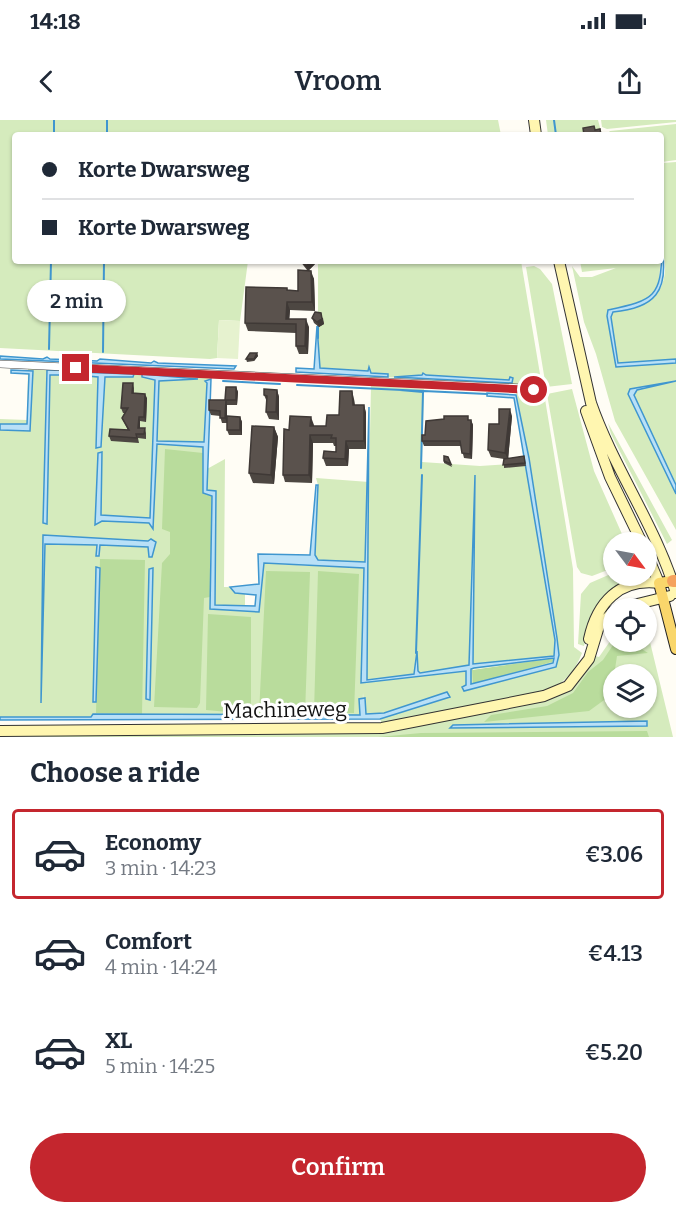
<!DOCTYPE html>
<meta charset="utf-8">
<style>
:root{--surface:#fff;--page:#f6f6f7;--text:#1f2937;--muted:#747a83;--line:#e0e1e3;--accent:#c4262e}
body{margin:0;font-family:Bitter,serif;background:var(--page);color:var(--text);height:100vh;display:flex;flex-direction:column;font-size:22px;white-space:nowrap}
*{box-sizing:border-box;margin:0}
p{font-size:20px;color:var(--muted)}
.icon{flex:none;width:33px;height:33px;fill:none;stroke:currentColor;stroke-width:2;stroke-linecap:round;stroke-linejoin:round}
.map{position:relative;height:617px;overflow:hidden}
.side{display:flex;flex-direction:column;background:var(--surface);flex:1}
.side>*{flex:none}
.top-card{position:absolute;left:12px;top:12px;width:652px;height:132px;border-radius:6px;box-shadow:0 2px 4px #0004;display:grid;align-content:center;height:132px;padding:0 30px;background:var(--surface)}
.needle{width:39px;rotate:122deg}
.buttons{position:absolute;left:603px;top:412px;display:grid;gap:12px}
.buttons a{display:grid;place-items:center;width:54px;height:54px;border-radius:50%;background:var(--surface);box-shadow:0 2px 4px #0004;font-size:30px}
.end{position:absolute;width:27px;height:27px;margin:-14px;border:8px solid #c4262e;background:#fff;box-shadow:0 0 0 3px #fff}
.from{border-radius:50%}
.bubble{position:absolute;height:42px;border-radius:21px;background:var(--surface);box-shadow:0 2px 4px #0004;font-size:20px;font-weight:600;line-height:42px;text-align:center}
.top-card b{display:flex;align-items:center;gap:21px;height:57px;font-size:22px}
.top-card b+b{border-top:2px solid var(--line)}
.top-card i{width:15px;height:15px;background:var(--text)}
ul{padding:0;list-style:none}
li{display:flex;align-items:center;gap:18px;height:90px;margin:0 12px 9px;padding:0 18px;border:3px solid transparent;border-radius:6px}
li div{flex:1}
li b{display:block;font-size:22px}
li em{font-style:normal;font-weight:600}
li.current{border-color:var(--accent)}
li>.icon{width:54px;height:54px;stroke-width:1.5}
h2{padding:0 30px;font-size:27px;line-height:72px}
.primary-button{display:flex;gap:12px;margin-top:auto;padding:12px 30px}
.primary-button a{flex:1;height:69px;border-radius:36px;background:var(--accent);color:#fff;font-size:24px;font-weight:600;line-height:69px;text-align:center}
.status{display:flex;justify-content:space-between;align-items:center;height:42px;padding:0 30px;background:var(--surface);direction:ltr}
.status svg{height:16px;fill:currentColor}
header{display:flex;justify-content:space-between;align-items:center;height:78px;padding:0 30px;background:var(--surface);font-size:27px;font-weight:600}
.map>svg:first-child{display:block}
</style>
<div class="status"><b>14:18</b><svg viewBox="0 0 49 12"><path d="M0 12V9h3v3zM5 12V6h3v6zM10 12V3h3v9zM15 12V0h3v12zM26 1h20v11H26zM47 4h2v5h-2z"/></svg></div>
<header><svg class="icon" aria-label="back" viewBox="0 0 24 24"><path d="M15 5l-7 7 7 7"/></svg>Vroom<svg class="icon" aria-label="share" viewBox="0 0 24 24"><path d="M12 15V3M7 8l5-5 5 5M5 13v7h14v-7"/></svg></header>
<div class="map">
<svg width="676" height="617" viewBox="0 0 676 617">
<rect width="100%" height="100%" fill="#fffdf5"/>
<!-- green -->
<path fill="#d5ebbd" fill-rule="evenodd" d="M0,0H498L501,15H15V141H248L240,201L219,200L217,238L210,239L0,228Z
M546,0H598L602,15H548Z
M601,0H676V2L607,9L602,7Z
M676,4V40L662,42V15H606L610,11Z
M676,42V410L615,301L596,234L584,202L572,146L580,157H592L616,148L582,152L580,141H660C661,183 643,182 608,190L618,243L611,197L613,192C638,190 663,180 665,151C666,140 661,129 662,118C662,93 662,68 662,43Z
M318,141H521L542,266L318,253Z
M534,146L540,149L552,164L572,264L546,267L526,147Z
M28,249L211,258L204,322L165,324L203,327L205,477H210V489L259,492L264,443L312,446L318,365L316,358L369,362L371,266L424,269L422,342L480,346L527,343L516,273H544L573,449L574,527L582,533C575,552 563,564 544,573L382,604L380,599L450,577L447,572L384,593L365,594L363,573L362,598L0,600V299L27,300ZM553,539L551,542L473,563V549Z
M572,269L594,351L626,423H614L613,448L592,456L581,453L577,447L547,274Z
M608,303L672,420L667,424L611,314Z
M225,339L224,467H230L235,473H245V486L215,485L216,371H207V349Z
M613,453L614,456H639L600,481L594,489L584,526L578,524L581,474L590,463Z
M613,517L614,522H646L647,519L650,522L673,617H0L351,611L551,577L595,536L599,537ZM614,555H646V588H614Z"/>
<!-- forest -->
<path fill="#b9dc9c" d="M165,329L203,333V373L212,375L210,477L204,478L200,583L197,588L154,587L162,443L170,434V412L162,409Z
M100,439L145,440L142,594L96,593Z
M266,451L310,452L305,594H259Z
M318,451L359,454L354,593L314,592Z
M208,494L251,497V594L206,590Z
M615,522H631L648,533L617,536L611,575L589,591L484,602L491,595L547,586L573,573L588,552L603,540Z
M554,538L552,542L473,564L472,550Z
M647,611L649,617H378L421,613Z"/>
<!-- pitch -->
<path fill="#e6f2cf" d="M219,200L240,201L238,239L217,238Z"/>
<!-- water -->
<path fill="#b9e0f7" stroke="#3f96cf" stroke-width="1.5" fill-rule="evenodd" d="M662,129C669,171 655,188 613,192L611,197L618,243L676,239V243L616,247L607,196L608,190C655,180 661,177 662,129Z
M317,206L320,248L368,251L369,247L371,253L388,254V257L296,252V248L314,249Z
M0,236L43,239L47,237L50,239L97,241L100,239L151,243L154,241L158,243L236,246L234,249L0,239Z
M11,250L33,251L30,311L0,310V304H27L29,254L11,253Z
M47,250H71L70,255H50L47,404L43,403Z
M76,252L134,254L133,257H105L101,327L96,328L98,257L76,255Z
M423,253L426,255L509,260L510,257L513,258L512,263L394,257L422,255Z
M142,254L198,259L159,261L157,321L204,322L207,263L205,261L211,259L207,370L216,371L215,485L255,486L256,475L235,473L230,467L259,464L258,434L310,435L316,365H318L315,435L318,440L365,442L369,287L367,560L414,554L417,531L418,551L420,553L469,545L475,355L473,544L554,536L555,520L514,278L487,276V273L516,275L529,338L557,518L559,535L556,547L464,571L462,567L466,565V551L361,563L364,448L264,443L259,492L210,489L212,376L203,373V327L157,324L153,409L149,403L102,401L95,405L98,333L102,332L101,395L150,398L155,260L142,257ZM554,538L553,543L471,564V549L474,548Z
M676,261L637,270L634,275L676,365V374L628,274L630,269Z
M43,415L148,421L151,419L156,422L152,437H149L148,427L100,425L99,436H96L97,425L45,424L41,583Z
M96,447L100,448L96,582H93Z
M153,448L150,580L146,579L149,449Z
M447,572L450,577L380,599L0,600V597H91L93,594L360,595L359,579L365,578L366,594L384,593Z
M647,601V606L450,608L453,605Z"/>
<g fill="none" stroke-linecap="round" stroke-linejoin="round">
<!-- stream -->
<path stroke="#3f96cf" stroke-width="2" d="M554,0L556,15
M54,15V0
M107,15V0
M318,218V206
M49,229L51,141
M103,232L104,141
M223,261L280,264
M297,265L487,274
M400,270L423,272L421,348
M416,533L422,355"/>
<defs>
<path id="street" d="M0,244L545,269"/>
<path id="secondary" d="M534,0L536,15
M559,141L591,283C614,349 656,406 676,473
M586,291L610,357L642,423
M617,489L670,476
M589,519C597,483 619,458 659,463L646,432
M0,611L382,608L484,588L544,576L568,566L589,539L599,506L614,491"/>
<path id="primary" d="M673,461L659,463L676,529"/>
<path id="highway" d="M673,461H676"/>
</defs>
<!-- street casing -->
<use href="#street" stroke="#444" stroke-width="8"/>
<!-- secondary casing -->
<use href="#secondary" stroke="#333" stroke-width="12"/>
<!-- primary casing -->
<use href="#primary" stroke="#222" stroke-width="12"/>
<!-- highway casing -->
<use href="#highway" stroke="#222" stroke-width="14"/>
<!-- street -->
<use href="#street" stroke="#fff" stroke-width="7"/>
<!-- secondary -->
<use href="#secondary" stroke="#fff6b0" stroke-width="10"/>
<!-- primary -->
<use href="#primary" stroke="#f9d66b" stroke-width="10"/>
<!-- highway -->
<use href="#highway" stroke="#f5a25d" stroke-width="12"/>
</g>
<!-- wall -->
<path fill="#4d4742" d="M300,141H314L315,144L309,150L314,159L315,191L290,190L289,199L309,207L308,234H299L296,226V213L248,211L245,203L287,168L288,171H298L307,150Z
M312,198H323L324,204L319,207L314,203Z
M257,233L258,236L254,241L247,242L246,239Z
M133,263L134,268V273L147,278L146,302L140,301V308H145L146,313V319L138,318L139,323L111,321L109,316L128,310L122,298L125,293H123L121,288Z
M236,267L238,272L237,285H227V303H222L220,296L211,295L209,290L225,280Z
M277,270L279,277V300L269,299L266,292L267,282L264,275Z
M354,279L355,285H364L366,293V329H349L348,346H326L323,338L336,332V326H334L333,323H313L312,363L285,362L283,355L289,310L314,305V306H326L339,295Z
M512,296L508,339L524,336L526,346L504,348V339L491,337L488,330L499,304Z
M240,297L242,302V315H229L227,310Z
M469,300H471L473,305L472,339L464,338L461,326H424L422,321L425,315Z
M274,307L278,317L274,364L253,363L249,353Z
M448,337L452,347L444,343V341Z"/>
<!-- shaded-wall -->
<path fill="#3f3936" d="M311,141H314L315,144L308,151L306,146Z
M311,151L314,159L315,191L312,182Z
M287,182L290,190L289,204L286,199Z
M321,193L324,204L319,207L317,202Z
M306,199L309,207L308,234L305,226Z
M257,233L258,236L254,241V239Z
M236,267L238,272L237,285L236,280Z
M277,270L279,277V300L276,292Z
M352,271L354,279L355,293L353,285Z
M145,274L147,278L146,302L144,297Z
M226,280L227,285V303L225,298Z
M364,285L366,293V329L364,321Z
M510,289L512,296L508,340L505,333Z
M139,297L140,301V313L138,308Z
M240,297L242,302V315L240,310Z
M311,297L314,305L313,314L310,306Z
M471,300L473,305L472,339L470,334Z
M274,307L278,317L274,364L271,355Z
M310,315L313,323L312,363L309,355Z
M346,321L349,329L348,346L345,339Z"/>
<!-- building -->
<path fill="#5a524d" stroke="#3f3936" stroke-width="1.5" d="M594,6L595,10L600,9L601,15H584L583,8Z
M302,141H311L306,146Z
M298,150L311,151L312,182H287L286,199H306L305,226H296V204L245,203L246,167L287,168V170L298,171Z
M315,192L321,193L322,199L317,202L312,198Z
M250,233H257L254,239H246Z
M123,263H133L132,273L145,274L144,297H139L138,308H145L144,314H136L137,318L109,316L110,309L129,310L122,298L128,288H121Z
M226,267H236V280H226L225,298H220V291L209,290V280H225Z
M264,269L277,270L276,292H266L267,276L264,275Z
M340,271H352L353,285H364V321H346L345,339L323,338L324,331L336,332V318H331L332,315H310L309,355H283L284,309L289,310L290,296L311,297L310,306H326L327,295H339Z
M499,289H510L505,333L488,330L489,304H499Z
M227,296L240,297V310H227Z
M444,296H468V300H471L470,334L462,333L460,321H422V315H425L426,301L444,299Z
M252,306L274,307L271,355L249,353Z
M444,336L448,337L451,344L444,341Z
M524,336L525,343L503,345L504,339Z"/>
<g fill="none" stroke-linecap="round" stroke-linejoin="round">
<!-- route -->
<path stroke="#c4262e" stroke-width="8" d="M76,248L534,270"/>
</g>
<g text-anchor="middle" stroke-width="6" stroke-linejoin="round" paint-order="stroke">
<!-- street labels -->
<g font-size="21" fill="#111" stroke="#fff">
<text transform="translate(285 590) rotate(-1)" y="7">Machineweg</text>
</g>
</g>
</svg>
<div class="buttons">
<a><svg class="needle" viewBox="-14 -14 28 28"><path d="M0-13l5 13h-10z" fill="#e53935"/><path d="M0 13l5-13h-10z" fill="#747a83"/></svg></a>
<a><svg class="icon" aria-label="locate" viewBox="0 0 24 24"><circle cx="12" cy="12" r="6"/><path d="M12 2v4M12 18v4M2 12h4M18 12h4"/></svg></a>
<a><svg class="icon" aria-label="layers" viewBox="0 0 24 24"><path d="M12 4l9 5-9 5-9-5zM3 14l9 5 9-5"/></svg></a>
</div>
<i class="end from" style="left:534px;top:270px"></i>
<i class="end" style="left:76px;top:248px"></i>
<div class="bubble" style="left:27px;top:160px;width:99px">2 min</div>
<div class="top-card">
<b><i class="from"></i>Korte Dwarsweg</b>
<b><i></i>Korte Dwarsweg</b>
</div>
</div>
<section class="side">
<h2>Choose a ride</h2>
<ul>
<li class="current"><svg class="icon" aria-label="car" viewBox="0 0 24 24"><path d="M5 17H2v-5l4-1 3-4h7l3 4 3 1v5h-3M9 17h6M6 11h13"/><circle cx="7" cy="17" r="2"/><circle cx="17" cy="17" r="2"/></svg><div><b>Economy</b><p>3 min · 14:23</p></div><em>€3.06</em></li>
<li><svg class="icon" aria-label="car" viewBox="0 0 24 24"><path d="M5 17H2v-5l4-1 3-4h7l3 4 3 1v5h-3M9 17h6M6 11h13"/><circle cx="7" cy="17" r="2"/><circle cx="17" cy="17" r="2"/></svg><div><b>Comfort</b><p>4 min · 14:24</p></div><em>€4.13</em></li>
<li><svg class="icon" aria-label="car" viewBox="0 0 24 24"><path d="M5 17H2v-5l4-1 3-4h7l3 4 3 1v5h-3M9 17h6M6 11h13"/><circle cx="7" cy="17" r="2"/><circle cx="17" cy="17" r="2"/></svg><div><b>XL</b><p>5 min · 14:25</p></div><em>€5.20</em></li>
</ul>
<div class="primary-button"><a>Confirm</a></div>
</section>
